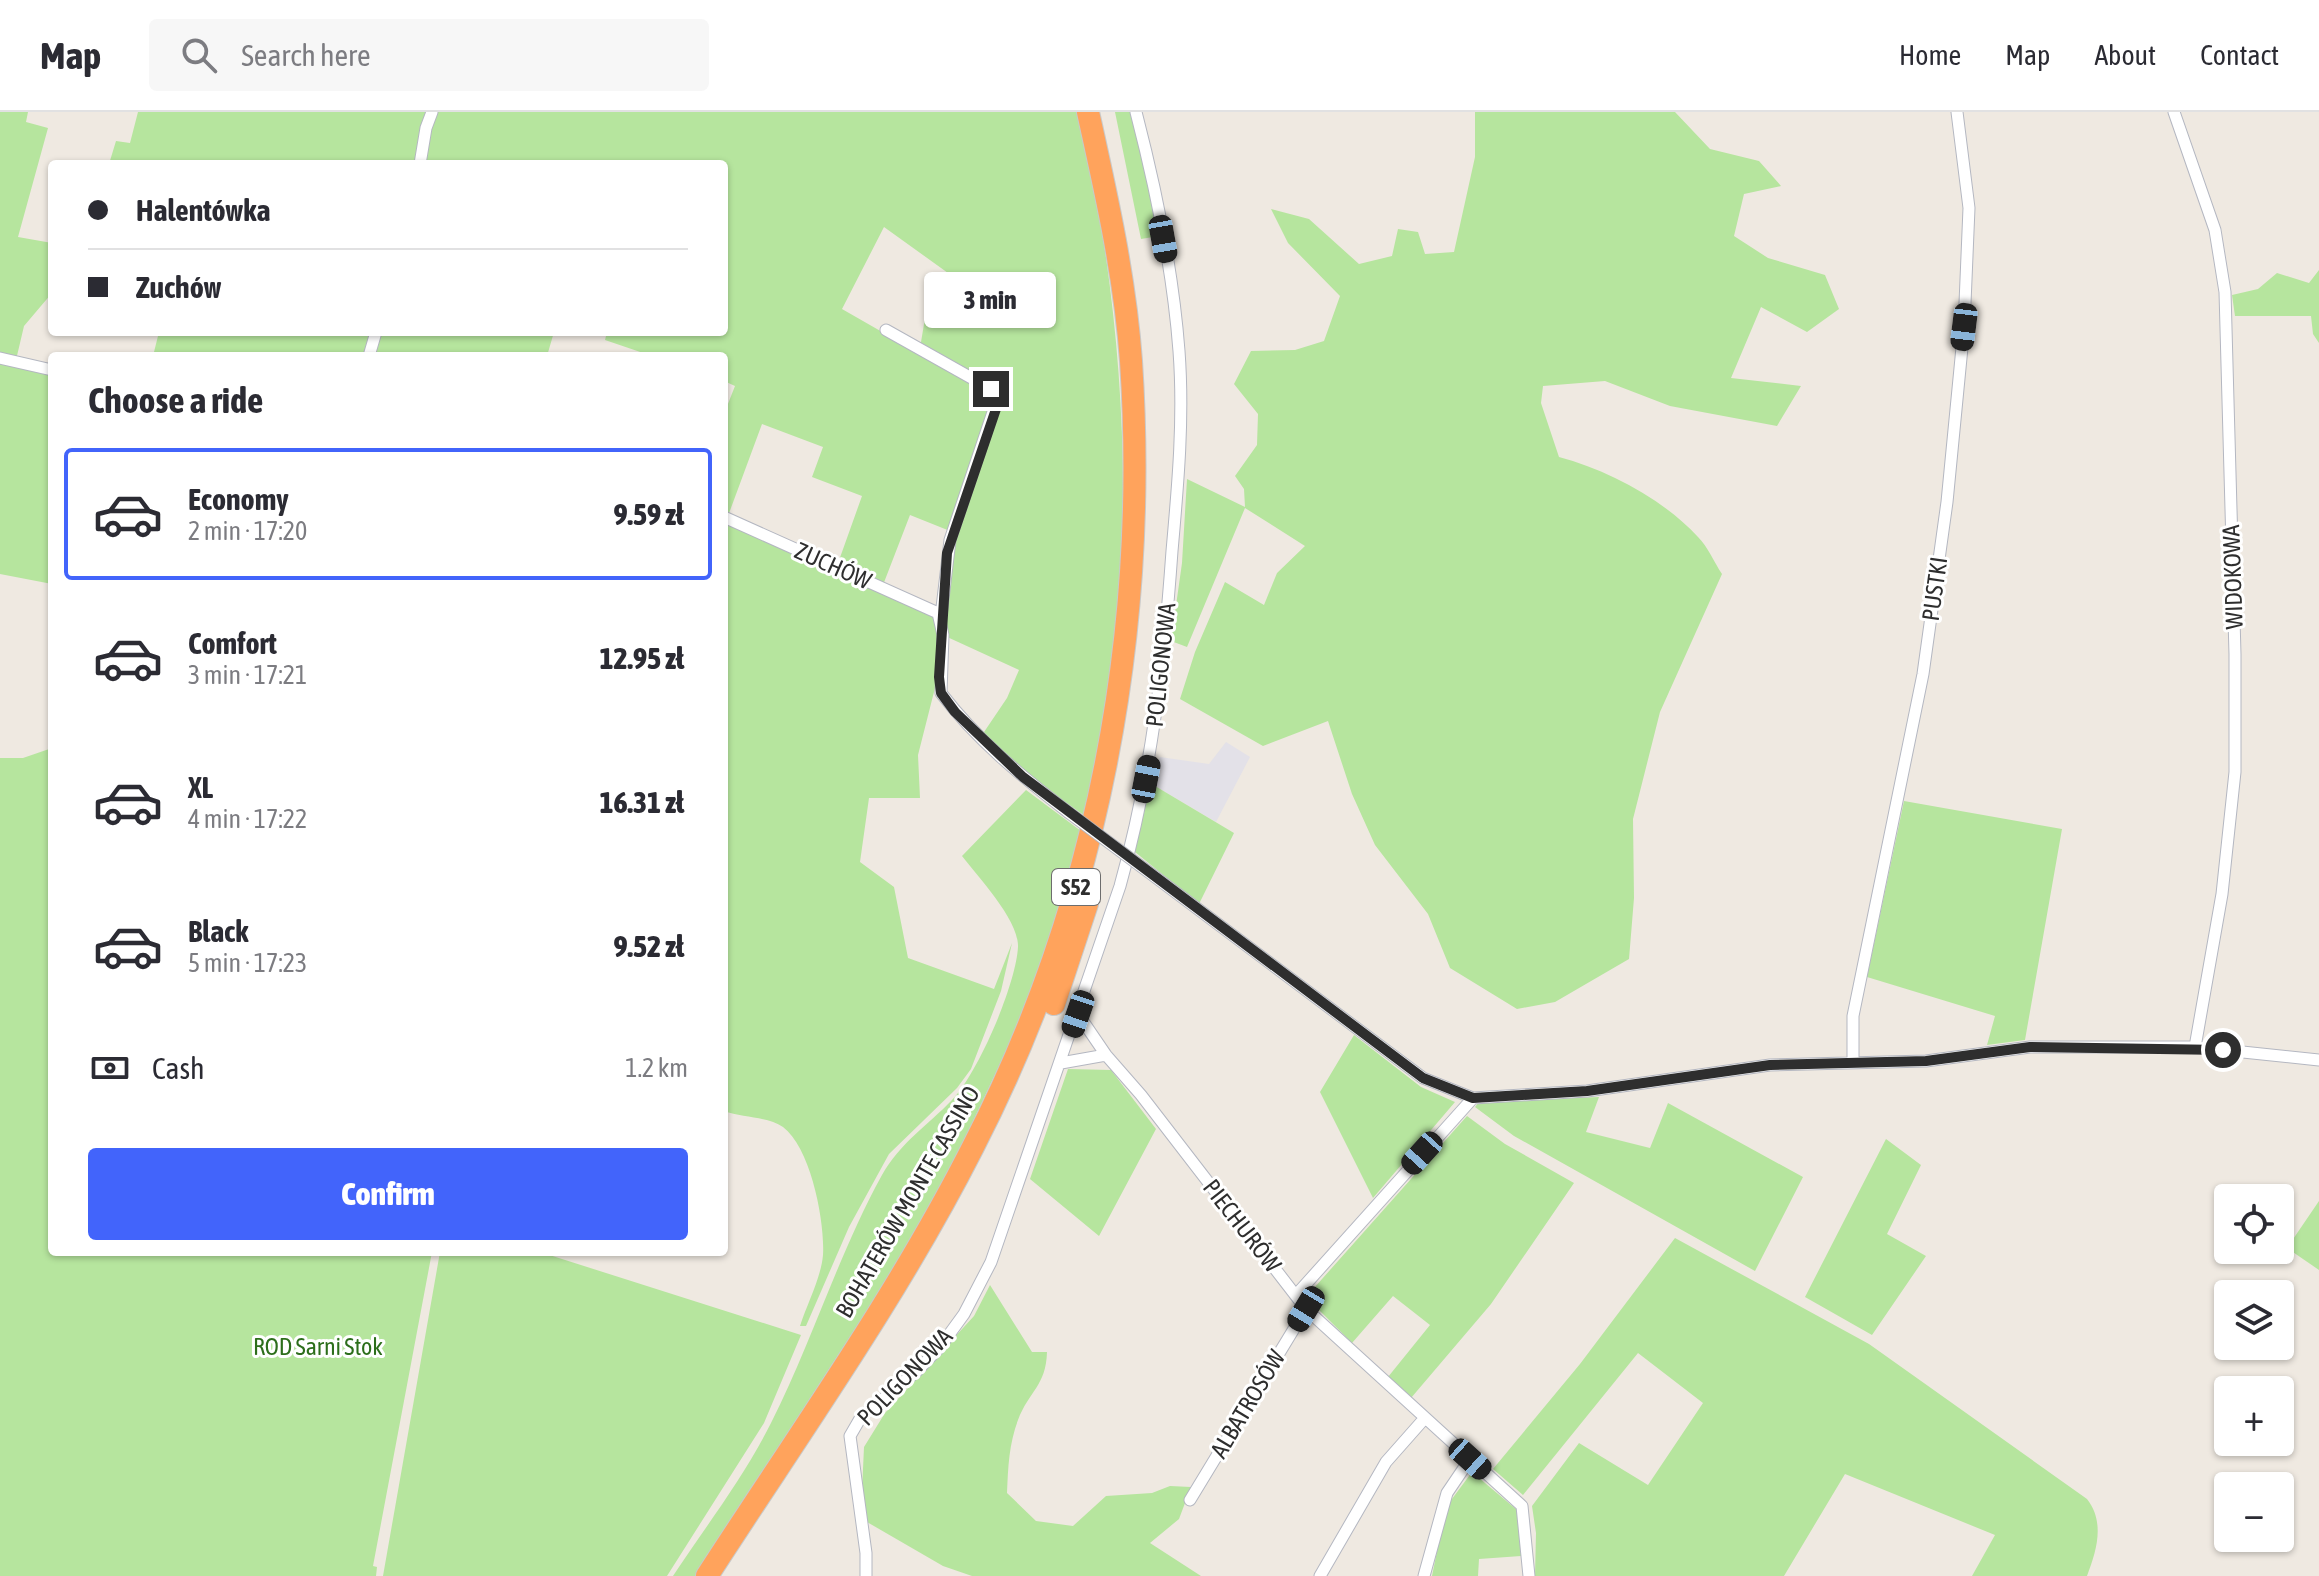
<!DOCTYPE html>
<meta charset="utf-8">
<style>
:root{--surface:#fff;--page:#f7f7f7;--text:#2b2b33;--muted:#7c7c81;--line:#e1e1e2;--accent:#4264fb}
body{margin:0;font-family:"Asap Condensed",sans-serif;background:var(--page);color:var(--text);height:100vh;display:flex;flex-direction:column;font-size:30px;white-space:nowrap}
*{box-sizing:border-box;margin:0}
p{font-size:26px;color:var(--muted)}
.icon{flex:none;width:44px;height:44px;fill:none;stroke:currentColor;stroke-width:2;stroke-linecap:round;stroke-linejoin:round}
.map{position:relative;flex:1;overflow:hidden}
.drawer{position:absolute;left:48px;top:240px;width:680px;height:904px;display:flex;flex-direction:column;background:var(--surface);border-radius:8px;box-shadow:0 2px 6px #0004}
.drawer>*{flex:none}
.banner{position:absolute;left:48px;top:48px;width:680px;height:176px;border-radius:8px;box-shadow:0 2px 6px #0004;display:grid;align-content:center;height:176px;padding:0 40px;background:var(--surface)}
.tools{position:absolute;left:2214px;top:1072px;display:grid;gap:16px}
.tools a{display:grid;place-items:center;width:80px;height:80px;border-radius:8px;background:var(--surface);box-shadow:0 2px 6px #0004;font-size:40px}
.end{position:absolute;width:36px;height:36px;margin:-18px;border:10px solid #2e2e2e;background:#fff;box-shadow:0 0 0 4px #fff}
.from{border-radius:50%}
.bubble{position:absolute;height:56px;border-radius:8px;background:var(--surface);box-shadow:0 2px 6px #0004;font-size:26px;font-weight:800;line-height:56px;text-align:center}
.car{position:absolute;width:24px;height:48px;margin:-24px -12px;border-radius:10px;box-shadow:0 0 6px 2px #0007;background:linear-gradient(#222 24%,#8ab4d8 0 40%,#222 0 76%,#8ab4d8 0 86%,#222 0)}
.banner b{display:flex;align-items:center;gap:28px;height:76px;font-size:30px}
.banner b+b{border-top:2px solid var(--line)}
.banner i{width:20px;height:20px;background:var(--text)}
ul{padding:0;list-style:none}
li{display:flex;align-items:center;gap:24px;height:132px;margin:0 16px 12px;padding:0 24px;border:4px solid transparent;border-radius:8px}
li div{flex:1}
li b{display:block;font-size:30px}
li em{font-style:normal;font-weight:800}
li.selected{border-color:var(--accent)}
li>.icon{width:72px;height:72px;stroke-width:1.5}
h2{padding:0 40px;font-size:36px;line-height:96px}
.pay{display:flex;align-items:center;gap:20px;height:88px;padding:0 40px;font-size:30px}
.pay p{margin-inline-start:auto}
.button{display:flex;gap:16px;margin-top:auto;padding:16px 40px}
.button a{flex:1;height:92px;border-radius:8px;background:var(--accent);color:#fff;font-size:32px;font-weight:800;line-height:92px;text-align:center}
header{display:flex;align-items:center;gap:48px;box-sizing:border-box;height:112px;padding:0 40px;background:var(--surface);border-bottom:2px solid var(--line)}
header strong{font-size:38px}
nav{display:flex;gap:44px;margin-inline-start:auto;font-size:28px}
.search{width:560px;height:72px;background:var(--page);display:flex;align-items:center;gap:20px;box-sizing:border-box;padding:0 28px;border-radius:8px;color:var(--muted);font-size:30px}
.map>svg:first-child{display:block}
</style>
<header>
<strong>Map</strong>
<div class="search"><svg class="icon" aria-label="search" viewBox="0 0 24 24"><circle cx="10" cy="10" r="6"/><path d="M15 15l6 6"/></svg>Search here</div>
<nav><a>Home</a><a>Map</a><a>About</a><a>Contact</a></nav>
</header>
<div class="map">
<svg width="2319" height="1464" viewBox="0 0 2319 1464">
<rect width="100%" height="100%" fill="#efe9e1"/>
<!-- industrial -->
<path fill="#e3e1e8" d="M1226,630L1250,645L1216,710L1150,671L1160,645L1209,652Z"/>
<!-- green -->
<path fill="#b6e59e" d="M0,0H28L26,10L48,16L18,125L52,131V181L24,214L16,248L0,244Z
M138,0H430L418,52H109L116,29L130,31Z
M435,0H1079C1116,163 1131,327 1119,494C1113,565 1099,635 1085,704L1027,663L982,623L1007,586L1019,558L945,524L949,441L999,285L920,236L925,206L948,161L884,115L842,197L994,284L950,419L910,403L883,473L837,454L862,384L812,365L823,335L762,312L728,404L724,403V302L735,274L724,269V244H652L605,228L607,220H724V52H423Z
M1115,0H1132L1159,124L1141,127Z
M1475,0H1675L1710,37L1759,49L1781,74L1744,82L1734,124L1768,146L1825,163L1839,197L1807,220L1761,195L1731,266L1801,274L1777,314L1670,294L1605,269L1543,274L1541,291L1559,345C1608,358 1663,387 1698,425C1708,435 1714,450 1722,462L1660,600L1633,707L1634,786L1629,847L1555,890L1517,897L1450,856L1428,802L1375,733L1352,682L1328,609L1263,634L1180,587L1195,540L1225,470L1264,493L1277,461L1305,434L1245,396L1187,535L1171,529L1182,451L1187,367L1245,395L1244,377L1235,364L1257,333L1258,302L1234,272L1251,239L1295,238L1324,229L1340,184L1288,131L1271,97L1309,107L1359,152L1392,144L1398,117L1418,120L1425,142L1454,140L1475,45Z
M2319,158V231L2313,222L2311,204H2235L2232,183L2258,177L2277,161L2309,171Z
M159,220H374L366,244H153Z
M379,220H554L547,244H372Z
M0,249L52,261V472L0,462Z
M724,408L930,499L940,511L935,576L918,643L920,686H869L860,750L894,775L908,846L994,877L1012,831L1001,879L971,957L957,976L889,1042L849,1115L806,1214H800C807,1192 821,1166 823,1143C825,1110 811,1036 783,1015C767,1004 742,1006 724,999Z
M52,636V1140H432L373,1454L377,1455L376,1464H0V646H23Z
M1150,671L1234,721L1199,792L1135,740Z
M1026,678L1081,719L1061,793L1021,907L944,1071L888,1166L695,1464H673C706,1414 744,1365 771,1311C812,1230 838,1143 882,1063C900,1031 927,1014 952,988C978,961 1016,873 1018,835C1019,808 978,765 962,744Z
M1904,689L2062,717L2025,928L1987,933L1995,904L1867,865Z
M1354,923L1421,975L1455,990L1373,1086L1320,980Z
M1068,957L1111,958L1156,1017L1099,1124L1030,1067Z
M1599,985L1586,1020L1650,1036L1668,991L1803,1065L1755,1159L1514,1024L1475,995L1479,990Z
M1467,1004L1505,1032L1574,1071L1491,1192L1411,1286L1388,1265L1430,1213L1393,1184L1352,1231L1306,1185Z
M1886,1027L1921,1053L1887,1122L1926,1144L1872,1223L1805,1185Z
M2319,1089V1158L2287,1136Z
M1675,1126L1869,1232L2087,1387C2105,1410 2097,1438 2087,1464H1972L1995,1423L1845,1362L1784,1464H1535L1536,1421L1532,1394L1579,1331L1648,1373L1703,1291L1638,1241L1523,1383L1493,1357L1580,1252Z
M440,1140H540L801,1223L764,1311L667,1464H383Z
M990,1173L1032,1240H1047C1046,1274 1029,1279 1018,1308C1009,1332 1008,1355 1007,1381L1036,1409L1073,1414L1106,1384L1152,1381L1170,1374L1191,1375L1179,1407L1150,1431L1201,1464H972L943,1454L867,1410L862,1379L864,1335L885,1301L974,1204Z
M1472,1360L1517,1398L1521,1444L1479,1447L1478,1464H1432L1446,1395Z"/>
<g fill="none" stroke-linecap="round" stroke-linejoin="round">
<defs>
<path id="street" d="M2174,0L2215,118L2225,180L2235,542V660L2222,782L2195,935
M420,52L426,16L432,0
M886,218L991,277L997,288L950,428L941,504
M369,244L376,220
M0,246L52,258
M724,405L938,501L943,523L941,581C977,628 1021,664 1068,700
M1154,764L1423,966L1473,986L1587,979L1770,953L1926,949L2030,935H2195L2319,948
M1078,902L1106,943L1141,983L1306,1197L1522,1394L1529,1464
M1853,950V904L1923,562L1947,390L1964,215L1969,96L1957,0
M1061,951L1106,943
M1296,1183L1473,986
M1190,1388L1306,1197
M866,1464V1441L850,1324L861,1305L916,1260L940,1235L964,1202L991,1150L1120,774C1151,663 1164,553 1172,439C1178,372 1184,306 1179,239C1173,159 1156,77 1136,0
M1320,1464L1386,1350L1424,1307
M1424,1464L1447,1381L1470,1347"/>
<path id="highway" d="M1054,892L1087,792
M707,1464C798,1323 897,1185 973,1035C1098,793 1149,520 1131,249C1125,165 1106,81 1088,0"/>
</defs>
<!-- street casing -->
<use href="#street" stroke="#b4b7c1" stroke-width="13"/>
<!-- highway casing -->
<use href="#highway" stroke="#c9c9c9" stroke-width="24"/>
<!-- street -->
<use href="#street" stroke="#fff" stroke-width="11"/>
<!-- highway -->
<use href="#highway" stroke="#ffa35c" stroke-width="22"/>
<defs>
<path id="street-bridge" d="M1068,700L1154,764"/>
</defs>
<!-- street-bridge casing -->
<use href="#street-bridge" stroke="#b4b7c1" stroke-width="13" stroke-linecap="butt"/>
<!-- street-bridge -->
<use href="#street-bridge" stroke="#fff" stroke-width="11"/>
</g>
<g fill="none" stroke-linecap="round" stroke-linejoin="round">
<!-- route -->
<path stroke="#2e2e2e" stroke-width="10" d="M991,277L997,284L996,297L947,441L939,565L941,581L955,600L1023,665L1423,966L1473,986L1587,979L1770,953L1926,949L2030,935L2223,938"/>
</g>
<g text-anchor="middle" stroke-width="6" stroke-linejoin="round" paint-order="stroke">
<!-- shield labels -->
<rect fill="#fff" stroke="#6d6d6d" stroke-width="2" x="1052" y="757" width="48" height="36" rx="6"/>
<g font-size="22" font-weight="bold" fill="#2e2e2e">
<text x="1076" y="783">S52</text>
</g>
<!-- street labels -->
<g font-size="24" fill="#2e2e2e" stroke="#fff">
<text transform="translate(833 454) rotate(24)" y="8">ZUCHÓW</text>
<text transform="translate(2233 465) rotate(-92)" y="8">WIDOKOWA</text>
<text transform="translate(1935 477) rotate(-82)" y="8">PUSTKI</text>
<text transform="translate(1161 553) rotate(-84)" y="8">POLIGONOWA</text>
<text transform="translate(908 1090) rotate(-60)" y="8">BOHATERÓW MONTE CASSINO</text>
<text transform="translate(1242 1114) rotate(52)" y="8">PIECHURÓW</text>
<text transform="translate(905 1265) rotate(-46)" y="8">POLIGONOWA</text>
<text transform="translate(1248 1292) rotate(-59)" y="8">ALBATROSÓW</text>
</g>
<!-- park labels -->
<g font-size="24" fill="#2c6e1b" stroke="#fff">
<text x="318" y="1243">ROD Sarni Stok</text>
</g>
</g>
</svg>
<div class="tools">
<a><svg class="icon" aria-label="locate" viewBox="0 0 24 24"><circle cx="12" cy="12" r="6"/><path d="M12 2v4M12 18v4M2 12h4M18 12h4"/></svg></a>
<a><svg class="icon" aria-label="layers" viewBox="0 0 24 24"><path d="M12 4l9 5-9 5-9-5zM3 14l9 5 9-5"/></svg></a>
<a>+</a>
<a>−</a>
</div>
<i class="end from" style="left:2223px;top:938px"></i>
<i class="end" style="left:991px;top:277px"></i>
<div class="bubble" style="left:924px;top:160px;width:132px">3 min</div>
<i class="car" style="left:1163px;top:127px;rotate:170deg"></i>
<i class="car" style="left:1964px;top:215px;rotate:187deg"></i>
<i class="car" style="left:1146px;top:667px;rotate:11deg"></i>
<i class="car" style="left:1078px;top:902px;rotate:199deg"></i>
<i class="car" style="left:1422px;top:1041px;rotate:222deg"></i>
<i class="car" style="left:1306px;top:1197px;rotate:211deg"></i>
<i class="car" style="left:1470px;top:1347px;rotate:132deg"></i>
<div class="banner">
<b><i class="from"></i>Halentówka</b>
<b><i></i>Zuchów</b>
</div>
<section class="drawer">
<h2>Choose a ride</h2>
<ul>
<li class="selected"><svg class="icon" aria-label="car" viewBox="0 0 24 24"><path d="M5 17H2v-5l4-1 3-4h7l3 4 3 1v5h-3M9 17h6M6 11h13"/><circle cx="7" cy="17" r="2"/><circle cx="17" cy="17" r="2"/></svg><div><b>Economy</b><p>2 min · 17:20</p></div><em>9.59 zł</em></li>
<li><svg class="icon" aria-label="car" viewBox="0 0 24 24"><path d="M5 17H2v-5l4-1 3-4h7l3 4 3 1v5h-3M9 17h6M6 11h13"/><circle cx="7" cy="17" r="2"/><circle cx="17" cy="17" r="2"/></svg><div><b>Comfort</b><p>3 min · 17:21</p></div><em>12.95 zł</em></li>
<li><svg class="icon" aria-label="car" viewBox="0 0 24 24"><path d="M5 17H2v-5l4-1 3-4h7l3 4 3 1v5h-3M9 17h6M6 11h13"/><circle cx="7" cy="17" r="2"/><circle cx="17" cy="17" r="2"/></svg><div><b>XL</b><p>4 min · 17:22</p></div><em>16.31 zł</em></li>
<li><svg class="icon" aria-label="car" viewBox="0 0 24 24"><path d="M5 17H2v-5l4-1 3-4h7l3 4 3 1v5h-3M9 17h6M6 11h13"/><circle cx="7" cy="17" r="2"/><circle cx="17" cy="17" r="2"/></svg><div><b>Black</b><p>5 min · 17:23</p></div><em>9.52 zł</em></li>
</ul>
<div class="pay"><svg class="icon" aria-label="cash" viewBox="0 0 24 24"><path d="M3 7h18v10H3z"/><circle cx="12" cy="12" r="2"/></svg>Cash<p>1.2 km</p></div>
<div class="button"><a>Confirm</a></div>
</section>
</div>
